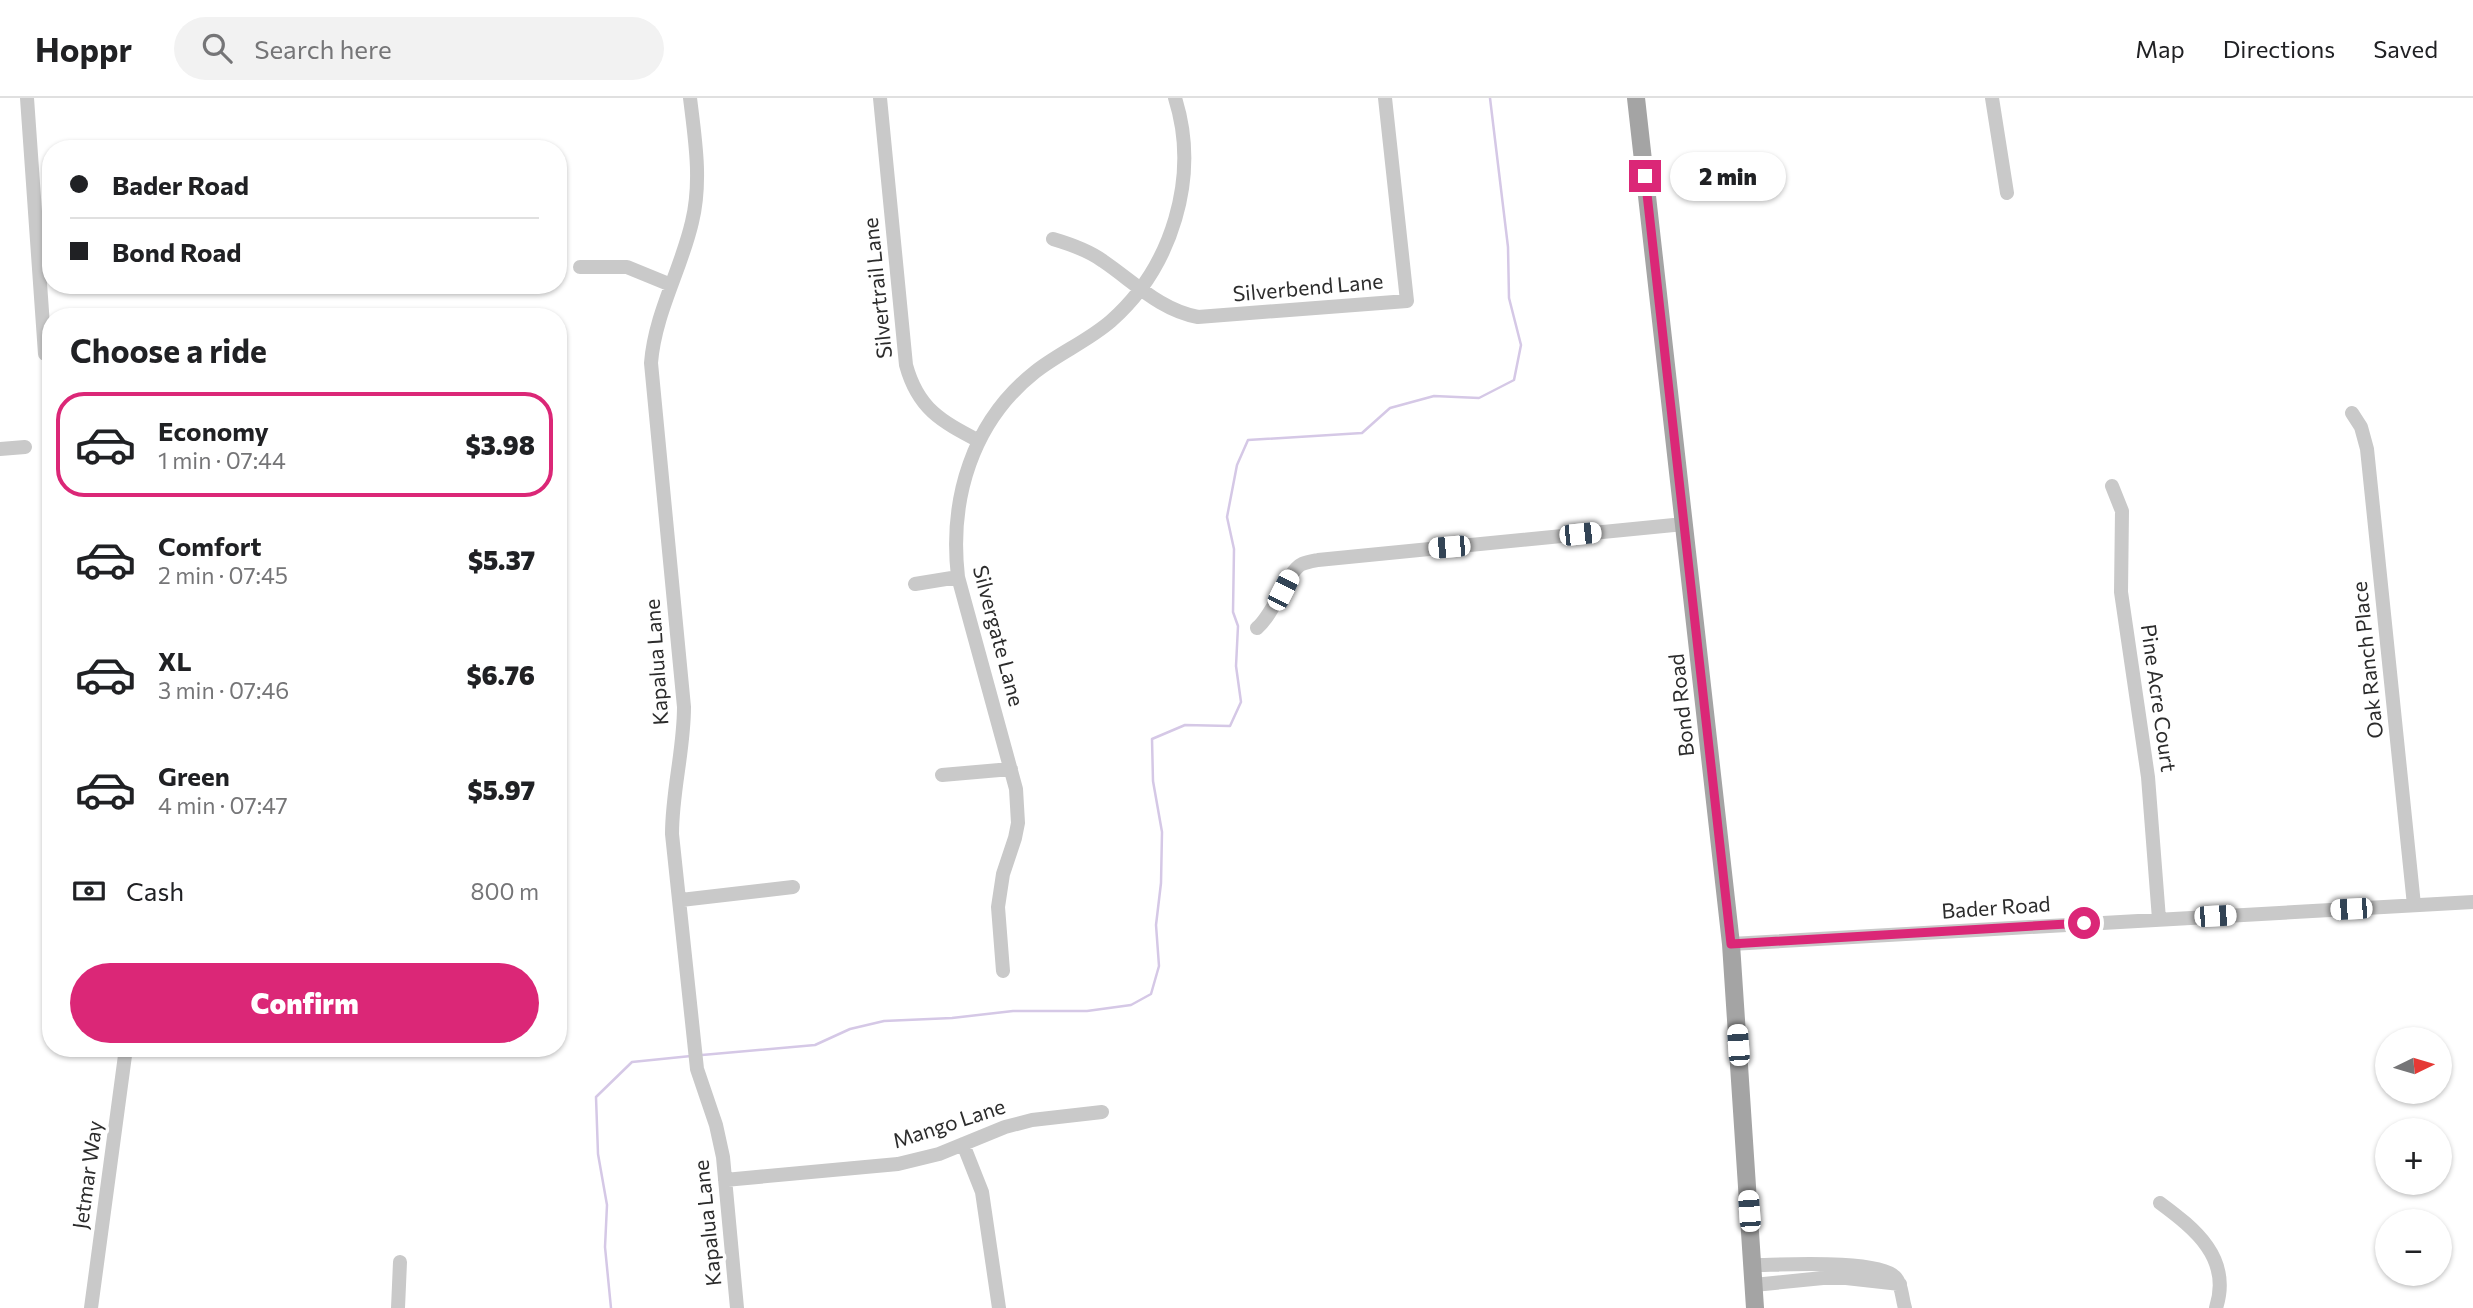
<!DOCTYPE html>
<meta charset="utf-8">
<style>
:root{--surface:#fff;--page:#f2f2f2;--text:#202124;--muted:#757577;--line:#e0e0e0;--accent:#db2777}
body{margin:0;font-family:Commissioner,sans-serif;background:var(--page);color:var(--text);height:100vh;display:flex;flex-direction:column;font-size:26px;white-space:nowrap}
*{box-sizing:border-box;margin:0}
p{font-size:23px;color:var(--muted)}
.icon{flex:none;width:38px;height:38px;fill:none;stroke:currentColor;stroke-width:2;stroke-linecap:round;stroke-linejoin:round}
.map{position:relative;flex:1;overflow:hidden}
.panel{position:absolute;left:42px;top:210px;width:525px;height:749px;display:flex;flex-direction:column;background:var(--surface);border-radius:28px;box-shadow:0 2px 5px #0004}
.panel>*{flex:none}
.hud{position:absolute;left:42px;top:42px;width:525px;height:154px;border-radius:28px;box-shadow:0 2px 5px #0004;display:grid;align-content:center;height:154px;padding:0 28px;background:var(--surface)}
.needle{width:46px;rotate:85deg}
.controls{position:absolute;left:2375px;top:929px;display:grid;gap:14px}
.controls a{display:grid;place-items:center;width:77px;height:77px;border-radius:50%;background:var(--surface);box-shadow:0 2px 5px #0004;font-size:35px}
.end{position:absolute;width:32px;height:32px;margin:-16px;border:9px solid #db2777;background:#fff;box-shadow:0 0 0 4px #fff}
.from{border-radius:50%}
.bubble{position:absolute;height:49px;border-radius:24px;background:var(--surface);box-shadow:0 2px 5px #0004;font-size:23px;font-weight:800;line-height:49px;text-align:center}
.car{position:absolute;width:21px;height:42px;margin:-21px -10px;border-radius:9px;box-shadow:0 0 5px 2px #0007;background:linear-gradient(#fff 24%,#345 0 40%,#fff 0 76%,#345 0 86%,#fff 0)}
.hud b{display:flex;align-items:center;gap:24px;height:66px;font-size:26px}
.hud b+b{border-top:2px solid var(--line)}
.hud i{width:18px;height:18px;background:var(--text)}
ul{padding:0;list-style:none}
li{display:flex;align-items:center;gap:21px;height:105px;margin:0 14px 10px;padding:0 14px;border:4px solid transparent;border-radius:28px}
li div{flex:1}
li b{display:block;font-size:26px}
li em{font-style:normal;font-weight:800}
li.selected{border-color:var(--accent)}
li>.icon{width:63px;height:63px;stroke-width:1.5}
h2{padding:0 28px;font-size:32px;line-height:84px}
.pay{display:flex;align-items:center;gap:18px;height:77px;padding:0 28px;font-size:26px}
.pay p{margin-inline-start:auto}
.action{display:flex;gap:14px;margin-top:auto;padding:14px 28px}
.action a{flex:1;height:80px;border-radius:42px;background:var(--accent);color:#fff;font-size:28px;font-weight:800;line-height:80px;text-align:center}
header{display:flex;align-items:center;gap:42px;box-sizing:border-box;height:98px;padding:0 35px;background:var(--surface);border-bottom:2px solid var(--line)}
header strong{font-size:33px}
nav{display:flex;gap:38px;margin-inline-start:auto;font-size:24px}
.search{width:490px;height:63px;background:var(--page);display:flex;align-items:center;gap:18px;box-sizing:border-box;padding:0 24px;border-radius:38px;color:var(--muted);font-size:26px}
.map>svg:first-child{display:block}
</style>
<header>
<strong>Hoppr</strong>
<div class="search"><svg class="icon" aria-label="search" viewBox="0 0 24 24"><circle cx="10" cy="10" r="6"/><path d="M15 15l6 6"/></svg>Search here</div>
<nav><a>Map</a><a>Directions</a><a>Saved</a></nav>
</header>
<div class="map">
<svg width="2473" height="1210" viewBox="0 0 2473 1210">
<rect width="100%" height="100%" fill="#fff"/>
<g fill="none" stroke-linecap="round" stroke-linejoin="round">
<!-- stream -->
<path stroke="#d5c8e6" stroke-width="2.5" d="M702,957L815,947L850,931L884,923L952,920L1013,913H1087L1131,907L1151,896L1159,868L1156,827L1161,785L1162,734L1153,683L1152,641L1185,627L1230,628L1241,604L1236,568L1238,528L1233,514L1234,451L1227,419L1237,367L1248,342L1362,335L1390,310L1434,298L1479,300L1514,282L1521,247L1509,200L1508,149L1490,0
M611,1210L605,1149L607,1107L598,1056L596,999L632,964L691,958"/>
<!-- minor -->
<path stroke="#c9c9c9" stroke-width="14" d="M27,0L45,256
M690,0C695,41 702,83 692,124C681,172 655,215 651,265L684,609C684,652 672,693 672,736L697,971L716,1027L723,1059L737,1210
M880,0L906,267C918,311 941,323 979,343
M1992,0L2007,95
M1053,141C1070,146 1088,152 1103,163C1134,184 1160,212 1198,219L1407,203L1385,0
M580,169H627L671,187
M2352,315L2361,329L2367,351L2414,807
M0,351L25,349
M2112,388L2122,413L2121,494L2148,679L2159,821
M915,486L958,479
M1257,530C1275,515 1287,473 1302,466C1307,464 1313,463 1318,462L1684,426
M942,677L1011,671
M681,802L793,789
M1731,846L2473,804
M1003,873L998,809L1003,776L1015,740L1018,725L1016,691L958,479C949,401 972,324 1035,274C1059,255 1088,243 1111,223C1172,169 1200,79 1175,0
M963,1046L982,1094L999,1210
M725,1082L898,1066L939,1056L1005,1029L1032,1022L1102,1014
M2160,1105C2195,1131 2232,1160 2216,1210
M1753,1167C1779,1167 1878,1161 1895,1179C1902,1186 1902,1201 1905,1210
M1754,1187L1823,1180H1846L1900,1186
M91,1210L126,950
M398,1210L400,1164"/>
<!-- major -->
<path stroke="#a4a4a4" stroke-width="18" d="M1636,0L1731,846L1755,1210"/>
</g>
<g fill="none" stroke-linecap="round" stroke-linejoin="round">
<!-- route -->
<path stroke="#db2777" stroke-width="9" d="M1645,78L1731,846L2084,825"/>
</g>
<g text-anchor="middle" stroke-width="7" stroke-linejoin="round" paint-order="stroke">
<!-- street labels -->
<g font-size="21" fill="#2c2c2c" stroke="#fff">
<text transform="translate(878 190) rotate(-96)" y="7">Silvertrail Lane</text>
<text transform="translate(1308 190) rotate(-5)" y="7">Silverbend Lane</text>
<text transform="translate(998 538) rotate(75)" y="7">Silvergate Lane</text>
<text transform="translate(2368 562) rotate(-96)" y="7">Oak Ranch Place</text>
<text transform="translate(657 564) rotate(-94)" y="7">Kapalua Lane</text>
<text transform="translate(2158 600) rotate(82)" y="7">Pine Acre Court</text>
<text transform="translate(1682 607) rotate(-96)" y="7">Bond Road</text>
<text transform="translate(1996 810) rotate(-4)" y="7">Bader Road</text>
<text transform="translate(949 1026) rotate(-18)" y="7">Mango Lane</text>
<text transform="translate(88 1077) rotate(-82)" y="7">Jetmar Way</text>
<text transform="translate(708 1125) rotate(-96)" y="7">Kapalua Lane</text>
</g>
</g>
</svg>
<div class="controls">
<a><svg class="needle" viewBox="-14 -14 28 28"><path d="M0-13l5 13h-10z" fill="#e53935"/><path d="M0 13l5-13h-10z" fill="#757577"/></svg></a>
<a>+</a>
<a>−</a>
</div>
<i class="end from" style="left:2084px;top:825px"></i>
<i class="end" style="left:1645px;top:78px"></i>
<div class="bubble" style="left:1670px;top:54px;width:116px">2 min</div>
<i class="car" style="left:1580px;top:436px;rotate:84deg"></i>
<i class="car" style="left:1449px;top:449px;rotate:265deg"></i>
<i class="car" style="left:1283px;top:492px;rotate:27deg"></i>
<i class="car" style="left:2351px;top:811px;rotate:267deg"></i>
<i class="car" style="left:2215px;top:818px;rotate:87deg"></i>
<i class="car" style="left:1738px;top:947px;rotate:356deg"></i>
<i class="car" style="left:1749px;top:1113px;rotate:356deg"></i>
<div class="hud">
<b><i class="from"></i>Bader Road</b>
<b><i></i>Bond Road</b>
</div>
<section class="panel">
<h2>Choose a ride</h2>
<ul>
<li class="selected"><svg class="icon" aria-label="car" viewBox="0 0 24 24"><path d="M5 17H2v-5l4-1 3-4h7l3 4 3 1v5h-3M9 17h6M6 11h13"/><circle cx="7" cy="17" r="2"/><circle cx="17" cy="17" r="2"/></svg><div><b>Economy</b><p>1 min · 07:44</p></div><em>$3.98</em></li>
<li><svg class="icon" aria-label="car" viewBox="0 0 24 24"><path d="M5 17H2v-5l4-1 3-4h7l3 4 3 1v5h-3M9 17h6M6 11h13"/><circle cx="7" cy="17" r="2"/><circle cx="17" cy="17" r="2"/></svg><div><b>Comfort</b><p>2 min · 07:45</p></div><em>$5.37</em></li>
<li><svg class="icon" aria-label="car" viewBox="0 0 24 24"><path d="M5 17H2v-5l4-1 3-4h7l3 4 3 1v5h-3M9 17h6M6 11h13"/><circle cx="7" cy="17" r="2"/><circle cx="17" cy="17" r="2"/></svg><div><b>XL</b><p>3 min · 07:46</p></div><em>$6.76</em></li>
<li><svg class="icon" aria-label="car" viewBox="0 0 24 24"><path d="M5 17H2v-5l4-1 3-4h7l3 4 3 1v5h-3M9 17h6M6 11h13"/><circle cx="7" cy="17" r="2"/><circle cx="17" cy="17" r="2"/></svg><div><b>Green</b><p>4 min · 07:47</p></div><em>$5.97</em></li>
</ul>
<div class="pay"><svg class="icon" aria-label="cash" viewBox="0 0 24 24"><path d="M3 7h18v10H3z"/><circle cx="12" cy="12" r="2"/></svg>Cash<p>800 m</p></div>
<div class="action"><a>Confirm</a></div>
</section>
</div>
